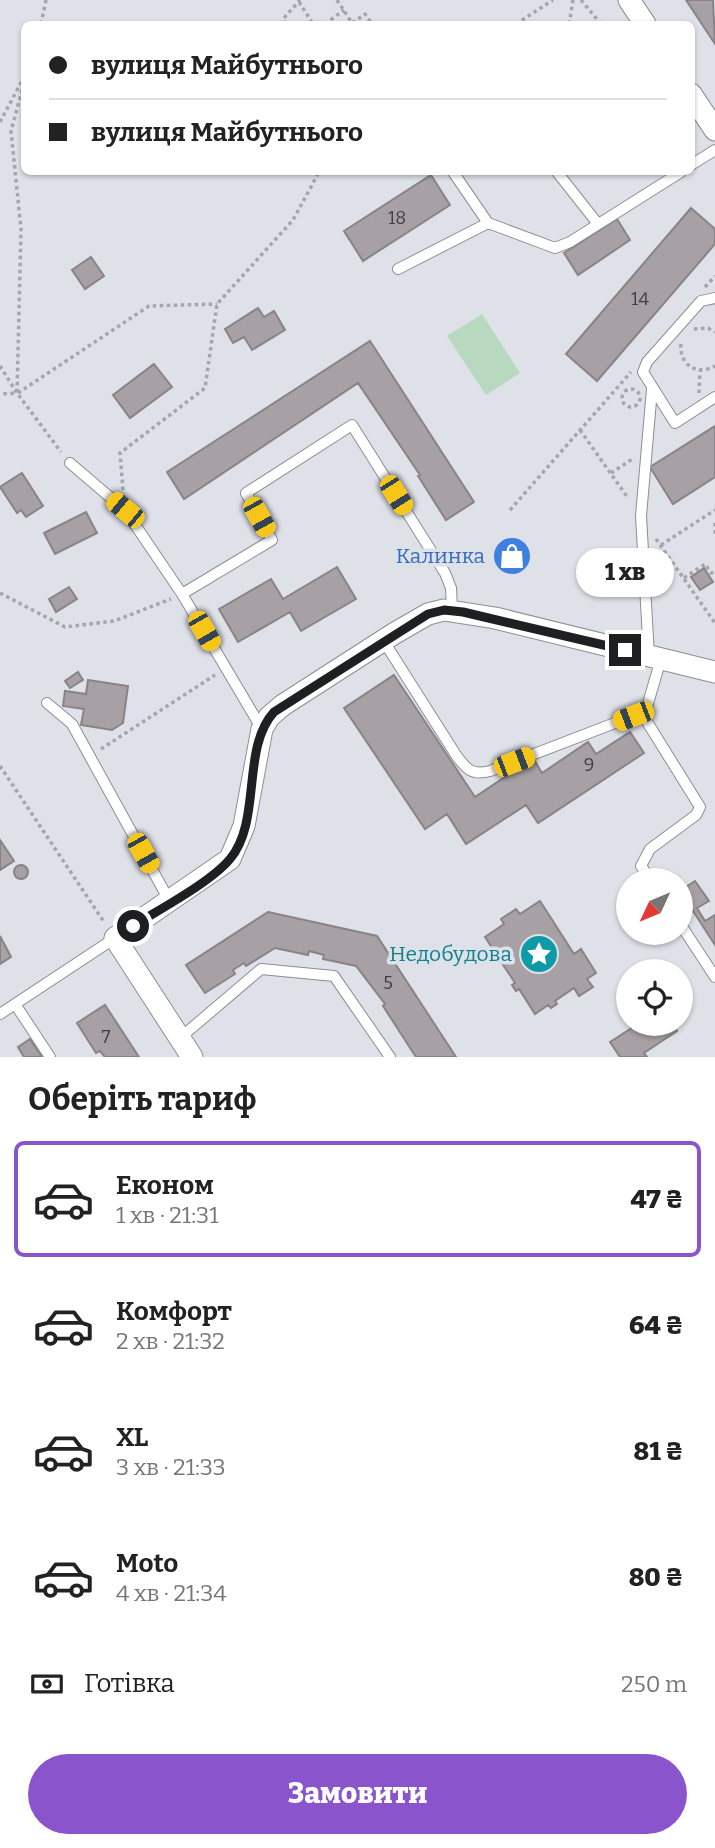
<!DOCTYPE html>
<html lang="uk">
<meta charset="utf-8">
<style>
:root{--surface:#fff;--page:#f2f2f2;--text:#222;--muted:#767676;--line:#e0e0e0;--accent:#8954cc}
body{margin:0;font-family:Bitter,serif;background:var(--page);color:var(--text);height:100vh;display:flex;flex-direction:column;font-size:26px;white-space:nowrap}
*{box-sizing:border-box;margin:0}
p{font-size:23px;color:var(--muted)}
.icon{flex:none;width:38px;height:38px;fill:none;stroke:currentColor;stroke-width:2;stroke-linecap:round;stroke-linejoin:round}
.map{position:relative;height:1057px;overflow:hidden}
.side{display:flex;flex-direction:column;background:var(--surface);flex:1}
.side>*{flex:none}
.hud{position:absolute;left:21px;top:21px;width:674px;height:154px;border-radius:10px;box-shadow:0 2px 5px #0004;display:grid;align-content:center;height:154px;padding:0 28px;background:var(--surface)}
.needle{width:46px;rotate:226deg}
.buttons{position:absolute;left:616px;top:868px;display:grid;gap:14px}
.buttons a{display:grid;place-items:center;width:77px;height:77px;border-radius:50%;background:var(--surface);box-shadow:0 2px 5px #0004;font-size:35px}
.end{position:absolute;width:32px;height:32px;margin:-16px;border:9px solid #1e1f21;background:#fff;box-shadow:0 0 0 4px #fff}
.from{border-radius:50%}
.bubble{position:absolute;height:49px;border-radius:24px;background:var(--surface);box-shadow:0 2px 5px #0004;font-size:23px;font-weight:800;line-height:49px;text-align:center}
.car{position:absolute;width:21px;height:42px;margin:-21px -10px;border-radius:9px;box-shadow:0 0 5px 2px #0007;background:linear-gradient(#f5c518 24%,#345 0 40%,#f5c518 0 76%,#345 0 86%,#f5c518 0)}
.hud b{display:flex;align-items:center;gap:24px;height:66px;font-size:26px}
.hud b+b{border-top:2px solid var(--line)}
.hud i{width:18px;height:18px;background:var(--text)}
ul{padding:0;list-style:none}
li{display:flex;align-items:center;gap:21px;height:116px;margin:0 14px 10px;padding:0 14px;border:4px solid transparent;border-radius:10px}
li div{flex:1}
li b{display:block;font-size:26px}
li em{font-style:normal;font-weight:800}
li.selected{border-color:var(--accent)}
li>.icon{width:63px;height:63px;stroke-width:1.5}
h2{padding:0 28px;font-size:32px;line-height:84px}
.pay{display:flex;align-items:center;gap:18px;height:77px;padding:0 28px;font-size:26px}
.pay p{margin-inline-start:auto}
.cta{display:flex;gap:14px;margin-top:auto;padding:14px 28px}
.cta a{flex:1;height:80px;border-radius:42px;background:var(--accent);color:#fff;font-size:28px;font-weight:800;line-height:80px;text-align:center}
.map>svg:first-child{display:block}
</style>
<div class="map">
<svg width="715" height="1057" viewBox="0 0 715 1057">
<rect width="100%" height="100%" fill="#dfe1e8"/>
<!-- green -->
<path fill="#b8d9c0" d="M482,314L520,373L486,395L447,336Z"/>
<!-- building -->
<path fill="#a7a0a4" stroke="#898387" stroke-width="2" d="M686,0H713L715,44Z
M431,175L450,205L363,261L344,231Z
M691,208L715,229V244L597,381L566,354Z
M617,219L630,240L578,275L564,253Z
M91,257L104,276L85,289L72,270Z
M258,308L264,317L274,311L285,330L252,350L244,337L233,343L225,329Z
M370,341L474,502L446,520L418,476L420,475L358,383L184,499L167,472Z
M154,364L172,387L130,418L113,395Z
M715,426V477L673,504L650,467Z
M22,473L43,506L26,517L21,510L17,513L0,487Z
M86,512L97,533L55,554L44,533Z
M515,547L523,559L511,567L503,555Z
M337,567L356,599L301,631L290,612L238,642L219,609L271,579L283,599Z
M704,568L713,582L700,590L691,577Z
M69,587L77,599L56,612L49,599Z
M78,672L83,680L70,688L65,681Z
M394,675L475,797L533,758L542,773L588,742L596,754L630,732L644,753L538,823L526,805L466,844L447,814L425,829L344,708Z
M88,680L128,686L123,723L112,730L81,725L84,709L63,706L65,691L86,694Z
M0,840L14,861L0,870Z
M14 872a7 7 0 1 1 14 0a7 7 0 1 1-14 0Z
M695,881L709,901L697,908L705,921L715,915V945L693,911L688,914L681,903V890Z
M540,901L574,954L581,949L596,973L587,979L593,987L579,996L574,988L555,1001L557,1004L551,1008L548,1005L535,1014L519,989L516,991L512,985L515,983L485,937L504,924L501,919L516,909L520,914Z
M268,912L377,936L456,1057H416L383,1006L385,1004L356,966L323,959L324,955L309,951L308,955L275,948L246,966L244,963L233,970L235,974L205,993L186,965Z
M0,936L11,957L0,964Z
M105,1005L139,1057H105L100,1051L96,1053L77,1023Z
M638,1024H672L677,1031L644,1053L647,1057H620L610,1042Z
M30,1039L42,1057H24L18,1047Z"/>
<g fill="none" stroke-linecap="round" stroke-linejoin="round">
<defs>
<path id="lane" d="M691,165L715,150
M453,172L488,223L555,248L570,242L681,172
M557,172L598,224
M398,269L488,223
M715,298L701,301L647,362L643,372L675,423L715,397
M70,463L125,510L182,594L262,729
M182,594L272,540L246,493L352,425L445,573L451,588L452,610
M383,640L456,755C466,769 472,776 490,771L633,716L644,717L661,659
M649,656L641,516L652,389
M47,703L72,724L170,902
M644,717L700,807L696,815L650,849L641,866L651,880
M681,925L715,977
M15,1004L50,1057
M0,1014L115,938
M180,1038L261,969L334,976L390,1057"/>
<path id="street" d="M629,0L645,24
M691,94L715,130
M192,1057L115,938L230,859L244,826L262,729L269,717L283,705L395,633L428,614L444,610L495,618L715,672"/>
</defs>
<!-- lane casing -->
<use href="#lane" stroke="#8c8e94" stroke-width="12"/>
<!-- street casing -->
<use href="#street" stroke="#8c8e94" stroke-width="23"/>
<!-- path -->
<path stroke="#a4a6ab" stroke-width="3.5" stroke-dasharray="3.5 3.5" stroke-linecap="butt" d="M337,0L352,23L365,14L372,24
M581,0L601,24
M299,2L313,24
M41,24L46,0
M285,24L283,19L300,0
M325,24L344,10
M516,24L553,0
M569,24L573,0
M24,83L11,131L21,229L17,393L61,452
M0,122L24,77
M705,287L715,276
M694,329L708,328L715,332
M681,344C679,365 697,376 715,366
M0,366L17,393L0,394
M622 398a9 9 0 1 1 18 0a9 9 0 1 1-18 0Z
M18,393L149,306L217,304
M699,393L700,371
M580,430L628,498
M611,473L634,458
M123,490L120,453L205,388L217,304L293,220L319,172
M510,510L631,372
M715,523V535
M656,539L715,623
M661,545L715,510
M684,578L705,564L711,573L715,572
M0,593L65,627L114,621L171,599
M101,749L215,675
M0,766L104,922"/>
<!-- lane -->
<use href="#lane" stroke="#fff" stroke-width="10"/>
<!-- street -->
<use href="#street" stroke="#fff" stroke-width="21"/>
</g>
<g fill="none" stroke-linecap="round" stroke-linejoin="round">
<!-- route -->
<path stroke="#1e1f21" stroke-width="9" d="M133,926C160,909 211,882 230,859C262,821 241,748 274,712L428,614L444,610L463,612L625,650"/>
</g>
<!-- icons -->
<defs>
<symbol id="shop-disc" viewBox="-11 -11 22 22"><circle r="9.5" fill="#3f7fe0" stroke="#dfe1e8"/><path d="M-5-2.5h2.3a2.7 3.5 0 0 1 5.4 0H5L5.5 6h-11ZM-1.5-2.5h3a1.5 2.3 0 0 0-3 0Z" fill="#fff"/></symbol>
<symbol id="sight-disc" viewBox="-11 -11 22 22"><circle r="9.5" fill="#0f9aa8" stroke="#dfe1e8"/><path d="M0-6L1.8-2.2L6-1.7L2.9 1.2L3.7 5.4L0 3.3L-3.7 5.4L-2.9 1.2L-6-1.7L-1.8-2.2Z" fill="#fff"/></symbol>
</defs>
<g fill-rule="evenodd">
<use href="#shop-disc" x="490" y="534" width="44" height="44"/>
<use href="#sight-disc" x="517" y="932" width="44" height="44"/>
</g>
<g text-anchor="middle" stroke-width="7" stroke-linejoin="round" paint-order="stroke">
<!-- number labels -->
<g font-size="18" fill="#403f42">
<text x="397" y="224">18</text>
<text x="640" y="305">14</text>
<text x="589" y="771">9</text>
<text x="388" y="989">5</text>
<text x="106" y="1043">7</text>
</g>
<!-- shop labels -->
<g font-size="21" fill="#366cbe" stroke="#dfe1e8" text-anchor="end">
<text x="485" y="563">Калинка</text>
</g>
<!-- culture labels -->
<g font-size="21" fill="#0d838f" stroke="#dfe1e8" text-anchor="end">
<text x="512" y="961">Недобудова</text>
</g>
</g>
</svg>
<div class="buttons">
<a><svg class="needle" viewBox="-14 -14 28 28"><path d="M0-13l5 13h-10z" fill="#e53935"/><path d="M0 13l5-13h-10z" fill="#767676"/></svg></a>
<a><svg class="icon" aria-label="locate" viewBox="0 0 24 24"><circle cx="12" cy="12" r="6"/><path d="M12 2v4M12 18v4M2 12h4M18 12h4"/></svg></a>
</div>
<i class="end from" style="left:133px;top:926px"></i>
<i class="end" style="left:625px;top:650px"></i>
<div class="bubble" style="left:576px;top:548px;width:98px">1 хв</div>
<i class="car" style="left:396px;top:495px;rotate:148deg"></i>
<i class="car" style="left:125px;top:510px;rotate:310deg"></i>
<i class="car" style="left:259px;top:517px;rotate:151deg"></i>
<i class="car" style="left:204px;top:631px;rotate:150deg"></i>
<i class="car" style="left:633px;top:716px;rotate:249deg"></i>
<i class="car" style="left:514px;top:762px;rotate:69deg"></i>
<i class="car" style="left:143px;top:853px;rotate:151deg"></i>
<div class="hud">
<b><i class="from"></i>вулиця Майбутнього</b>
<b><i></i>вулиця Майбутнього</b>
</div>
</div>
<section class="side">
<h2>Оберіть тариф</h2>
<ul>
<li class="selected"><svg class="icon" aria-label="car" viewBox="0 0 24 24"><path d="M5 17H2v-5l4-1 3-4h7l3 4 3 1v5h-3M9 17h6M6 11h13"/><circle cx="7" cy="17" r="2"/><circle cx="17" cy="17" r="2"/></svg><div><b>Економ</b><p>1 хв · 21:31</p></div><em>47 ₴</em></li>
<li><svg class="icon" aria-label="car" viewBox="0 0 24 24"><path d="M5 17H2v-5l4-1 3-4h7l3 4 3 1v5h-3M9 17h6M6 11h13"/><circle cx="7" cy="17" r="2"/><circle cx="17" cy="17" r="2"/></svg><div><b>Комфорт</b><p>2 хв · 21:32</p></div><em>64 ₴</em></li>
<li><svg class="icon" aria-label="car" viewBox="0 0 24 24"><path d="M5 17H2v-5l4-1 3-4h7l3 4 3 1v5h-3M9 17h6M6 11h13"/><circle cx="7" cy="17" r="2"/><circle cx="17" cy="17" r="2"/></svg><div><b>XL</b><p>3 хв · 21:33</p></div><em>81 ₴</em></li>
<li><svg class="icon" aria-label="car" viewBox="0 0 24 24"><path d="M5 17H2v-5l4-1 3-4h7l3 4 3 1v5h-3M9 17h6M6 11h13"/><circle cx="7" cy="17" r="2"/><circle cx="17" cy="17" r="2"/></svg><div><b>Moto</b><p>4 хв · 21:34</p></div><em>80 ₴</em></li>
</ul>
<div class="pay"><svg class="icon" aria-label="cash" viewBox="0 0 24 24"><path d="M3 7h18v10H3z"/><circle cx="12" cy="12" r="2"/></svg>Готівка<p>250 m</p></div>
<div class="cta"><a>Замовити</a></div>
</section>
